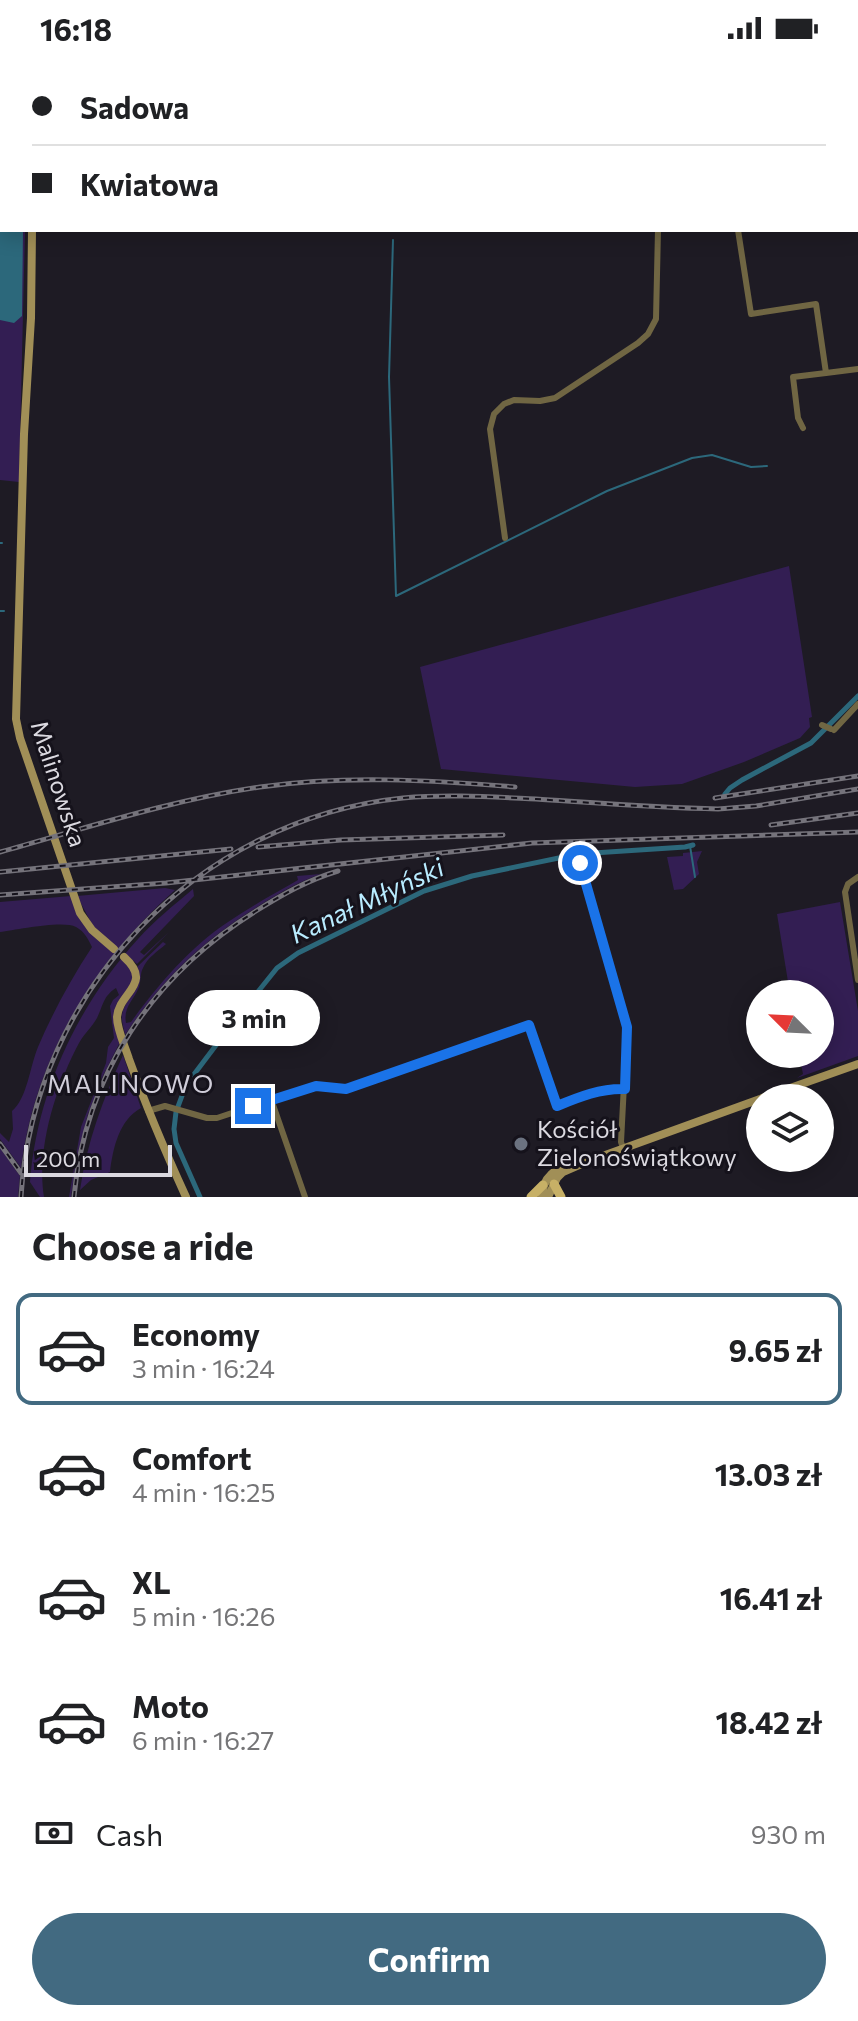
<!DOCTYPE html>
<meta charset="utf-8">
<style>
:root{--surface:#fff;--page:#f2f2f2;--text:#202124;--muted:#757577;--line:#e0e0e0;--accent:#426a81}
body{margin:0;font-family:Commissioner,sans-serif;background:var(--page);color:var(--text);height:100vh;display:flex;flex-direction:column;font-size:30px;white-space:nowrap}
*{box-sizing:border-box;margin:0}
p{font-size:26px;color:var(--muted)}
.icon{flex:none;width:44px;height:44px;fill:none;stroke:currentColor;stroke-width:2;stroke-linecap:round;stroke-linejoin:round}
.map{position:relative;height:1141px;overflow:hidden}
.side{display:flex;flex-direction:column;background:var(--surface);flex:1}
.side>*{flex:none}
.hud{position:absolute;left:0px;top:0px;width:858px;height:176px;box-shadow:0 4px 20px #0003;display:grid;align-content:center;height:176px;padding:0 32px;background:var(--surface)}
.needle{width:52px;rotate:294deg}
.tools{position:absolute;left:746px;top:924px;display:grid;gap:16px}
.tools a{display:grid;place-items:center;width:88px;height:88px;border-radius:50%;background:var(--surface);box-shadow:0 4px 20px #0003;font-size:40px}
.scale{position:absolute;left:24px;bottom:20px;width:148px;box-sizing:border-box;padding-left:8px;border:4px solid #dbd9e0;border-top:0;font-size:22px;line-height:28px;white-space:nowrap;color:#dbd9e0;-webkit-text-stroke:6px #15121b;paint-order:stroke}
.end{position:absolute;width:36px;height:36px;margin:-18px;border:10px solid #1a73e8;background:#fff;box-shadow:0 0 0 4px #fff}
.from{border-radius:50%}
.bubble{position:absolute;height:56px;border-radius:28px;background:var(--surface);box-shadow:0 4px 20px #0003;font-size:26px;font-weight:700;line-height:56px;text-align:center}
.hud b{display:flex;align-items:center;gap:28px;height:76px;font-size:30px}
.hud b+b{border-top:2px solid var(--line)}
.hud i{width:20px;height:20px;background:var(--text)}
ul{padding:0;list-style:none}
li{display:flex;align-items:center;gap:24px;height:112px;margin:0 16px 12px;padding:0 16px;border:4px solid transparent;border-radius:16px}
li div{flex:1}
li b{display:block;font-size:30px}
li em{font-style:normal;font-weight:700}
li.selected{border-color:var(--accent)}
li>.icon{width:72px;height:72px;stroke-width:1.5}
h2{padding:0 32px;font-size:36px;line-height:96px}
.pay{display:flex;align-items:center;gap:20px;height:88px;padding:0 32px;font-size:30px}
.pay p{margin-inline-start:auto}
.button{display:flex;gap:16px;margin-top:auto;padding:16px 32px}
.button a{flex:1;height:92px;border-radius:48px;background:var(--accent);color:#fff;font-size:32px;font-weight:700;line-height:92px;text-align:center}
.status{display:flex;justify-content:space-between;align-items:center;height:56px;padding:0 40px;background:var(--surface);direction:ltr}
.status svg{height:22px;fill:currentColor}
.map>svg:first-child{display:block}
</style>
<div class="status"><b>16:18</b><svg viewBox="0 0 49 12"><path d="M0 12V9h3v3zM5 12V6h3v6zM10 12V3h3v9zM15 12V0h3v12zM26 1h20v11H26zM47 4h2v5h-2z"/></svg></div>
<div class="map">
<svg width="858" height="1141" viewBox="0 0 858 1141">
<rect width="100%" height="100%" fill="#1e1b24"/>
<!-- green -->
<path fill="#331e53" d="M0,93L2,94V174H25L19,426L0,424Z
M789,510L812,661L809,662L810,671L800,682L744,706L682,728L635,731L441,713L420,611Z
M702,795L697,806L699,818L683,833L674,834L667,801L683,800V797Z
M321,818C297,826 276,839 254,853C200,887 161,925 125,979C124,973 121,965 122,959C125,939 146,935 137,911L163,886L166,888C158,895 147,902 143,912C140,917 141,925 139,931C134,944 123,951 126,967L131,966C158,929 189,892 228,866C250,851 275,837 298,824L297,820Z
M165,832L175,834C93,907 35,1002 21,1112L0,1083V1077L9,1086L13,1073L12,1055C27,1043 30,1010 38,991C53,956 71,923 92,891C88,883 85,876 76,871C63,864 16,874 0,876V846L71,840L93,870L77,840Z
M193,833L194,840L140,896L144,899L169,876L137,908L128,900L133,921L131,929L119,947L120,986L102,1022L88,1058L76,1105L71,1141H69L81,1071L106,1007L108,991L114,982L110,950L113,944L119,939L116,932C103,940 103,950 97,962C92,971 84,978 79,987C56,1030 36,1093 44,1141H40L30,1126C37,1035 78,949 138,883C155,864 174,849 193,833Z
M840,846L858,955V1000L797,1022L803,1018L799,998H820V938H790L777,858Z
M123,999L141,1052C119,1064 113,1092 110,1116L91,1124L80,1134C87,1086 103,1043 123,999Z
M0,1092L20,1120L18,1141H0Z"/>
<!-- water -->
<path fill="#2c687b" d="M0,161H2V174H23L22,260L14,267L0,264Z"/>
<g fill="none" stroke-linecap="round" stroke-linejoin="round">
<!-- stream -->
<path stroke="#2c687b" stroke-width="2" d="M393,184L389,321L396,540L607,435L692,402L712,399L751,411L767,410
M0,487H2
M0,555H4
M690,790L695,821"/>
<!-- canal -->
<path stroke="#2c687b" stroke-width="5" d="M725,738L730,732L742,724L811,687L858,640
M200,1141L176,1087L174,1073L176,1056L186,1029L232,968L277,912L298,897L424,835L472,820L578,798L685,791L693,789"/>
<!-- street -->
<path stroke="#706643" stroke-width="6" d="M656,0L659,2
M761,2L762,0
M843,2L844,0
M738,174L751,258L816,248L826,317L858,313
M803,372L798,362L793,321L826,317
M505,482L490,373L494,358L504,348L514,344L540,345L555,342L638,287L648,278L656,263L658,174
M822,669L831,673
M834,674L858,648
M580,807L627,971L621,1086L623,1092
M858,821L848,828L845,836L858,924
M271,1043L305,1141
M148,1055L165,1050L207,1062H217L310,1031L320,1030L346,1033L529,969L557,1050C579,1041 601,1032 625,1033"/>
<!-- secondary -->
<path stroke="#a18f57" stroke-width="8" d="M587,0L592,2
M31,2V0
M856,155L858,156
M32,174L31,262L24,378L16,663L20,682L80,857L92,874L114,893
M124,901C154,928 119,936 117,961C117,974 125,990 129,1003C146,1050 165,1095 186,1141
M762,1042L858,1008
M542,1141C542,1118 561,1109 581,1105
M548,1141L557,1122L563,1116L586,1106L760,1043"/>
<!-- primary -->
<path stroke="#c7b066" stroke-width="9" d="M554,1128L561,1141
M531,1141L543,1129"/>
<defs>
<path id="rail" d="M715,742L858,720
M771,769L858,757
M258,791L341,784L503,779
M0,796C86,772 171,744 260,731C345,719 430,724 515,731
M0,816L231,793
M0,839L166,827L532,787L858,776
M0,1088L21,1117
M21,1141C33,935 198,763 403,742C447,738 492,741 536,743C596,747 657,752 718,753L756,750L858,733
M74,1141C85,1018 153,919 256,855C283,838 308,824 338,815"/>
</defs>
<!-- rail casing -->
<use href="#rail" stroke="#75737b" stroke-width="5"/>
<!-- rail -->
<use href="#rail" stroke="#15121b" stroke-width="2" stroke-dasharray="6" stroke-linecap="butt"/>
</g>
<g fill="none" stroke-linecap="round" stroke-linejoin="round">
<!-- route -->
<path stroke="#1a73e8" stroke-width="10" d="M253,1050L316,1030L346,1033L529,969L557,1050C579,1041 601,1032 625,1033L627,971L580,807"/>
</g>
<!-- markers -->
<circle fill="#6b7280" stroke="#15121b" stroke-width="3" cx="521" cy="1088" r="8"/>
<g text-anchor="middle" stroke-width="6" stroke-linejoin="round" paint-order="stroke">
<!-- street labels -->
<g font-size="24" fill="#dbd9e0" stroke="#15121b">
<text transform="translate(58 728) rotate(72)" y="8">Malinowska</text>
</g>
<!-- poi labels -->
<g font-size="24" fill="#dbd9e0" stroke="#15121b" text-anchor="start">
<text x="537" y="1082">Kościół<tspan x="537" dy="28">Zielonoświątkowy</tspan></text>
</g>
<!-- water labels -->
<g font-size="26" font-style="italic" fill="#b9ecff" stroke="#15121b">
<text transform="translate(367 845) rotate(-25)" y="9">Kanał Młyński</text>
</g>
<!-- neighbourhood labels -->
<g font-size="26" letter-spacing="2" fill="#d0cdd9" stroke="#15121b">
<text x="131" y="1037">MALINOWO</text>
</g>
</g>
</svg>
<div class="tools">
<a><svg class="needle" viewBox="-14 -14 28 28"><path d="M0-13l5 13h-10z" fill="#e53935"/><path d="M0 13l5-13h-10z" fill="#757577"/></svg></a>
<a><svg class="icon" aria-label="layers" viewBox="0 0 24 24"><path d="M12 4l9 5-9 5-9-5zM3 14l9 5 9-5"/></svg></a>
</div>
<div class="scale">200 m</div>
<i class="end from" style="left:580px;top:807px"></i>
<i class="end" style="left:253px;top:1050px"></i>
<div class="bubble" style="left:188px;top:934px;width:132px">3 min</div>
<div class="hud">
<b><i class="from"></i>Sadowa</b>
<b><i></i>Kwiatowa</b>
</div>
</div>
<section class="side">
<h2>Choose a ride</h2>
<ul>
<li class="selected"><svg class="icon" aria-label="car" viewBox="0 0 24 24"><path d="M5 17H2v-5l4-1 3-4h7l3 4 3 1v5h-3M9 17h6M6 11h13"/><circle cx="7" cy="17" r="2"/><circle cx="17" cy="17" r="2"/></svg><div><b>Economy</b><p>3 min · 16:24</p></div><em>9.65 zł</em></li>
<li><svg class="icon" aria-label="car" viewBox="0 0 24 24"><path d="M5 17H2v-5l4-1 3-4h7l3 4 3 1v5h-3M9 17h6M6 11h13"/><circle cx="7" cy="17" r="2"/><circle cx="17" cy="17" r="2"/></svg><div><b>Comfort</b><p>4 min · 16:25</p></div><em>13.03 zł</em></li>
<li><svg class="icon" aria-label="car" viewBox="0 0 24 24"><path d="M5 17H2v-5l4-1 3-4h7l3 4 3 1v5h-3M9 17h6M6 11h13"/><circle cx="7" cy="17" r="2"/><circle cx="17" cy="17" r="2"/></svg><div><b>XL</b><p>5 min · 16:26</p></div><em>16.41 zł</em></li>
<li><svg class="icon" aria-label="car" viewBox="0 0 24 24"><path d="M5 17H2v-5l4-1 3-4h7l3 4 3 1v5h-3M9 17h6M6 11h13"/><circle cx="7" cy="17" r="2"/><circle cx="17" cy="17" r="2"/></svg><div><b>Moto</b><p>6 min · 16:27</p></div><em>18.42 zł</em></li>
</ul>
<div class="pay"><svg class="icon" aria-label="cash" viewBox="0 0 24 24"><path d="M3 7h18v10H3z"/><circle cx="12" cy="12" r="2"/></svg>Cash<p>930 m</p></div>
<div class="button"><a>Confirm</a></div>
</section>
